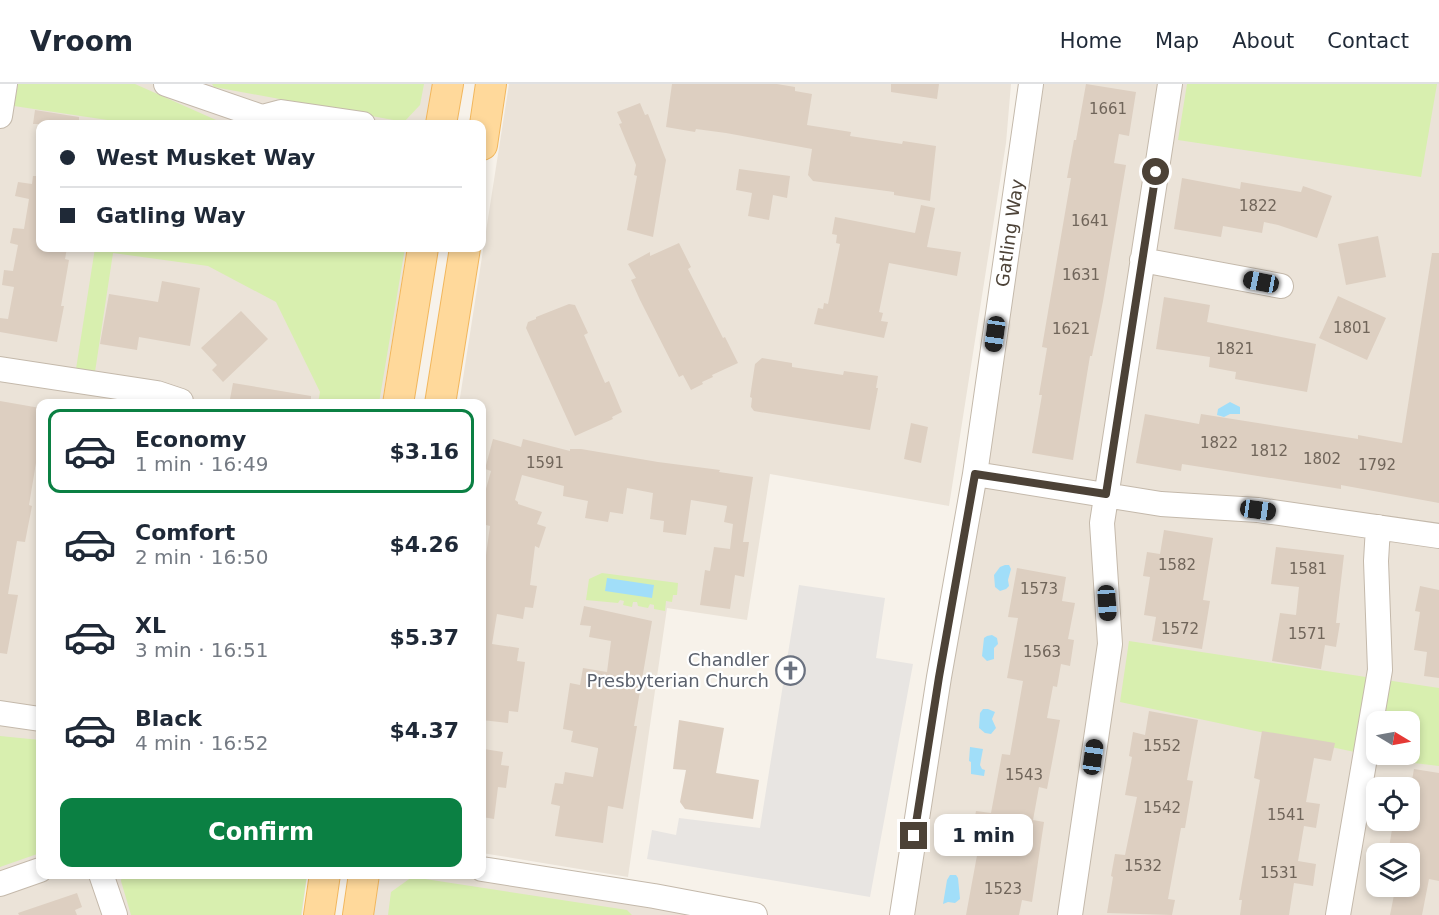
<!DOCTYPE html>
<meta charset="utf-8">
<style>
:root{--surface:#fff;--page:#f6f6f7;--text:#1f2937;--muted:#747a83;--line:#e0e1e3;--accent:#0b8043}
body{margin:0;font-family:"DejaVu Sans",sans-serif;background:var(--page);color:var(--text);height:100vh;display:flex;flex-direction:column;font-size:22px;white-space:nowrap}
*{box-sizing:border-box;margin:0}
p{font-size:20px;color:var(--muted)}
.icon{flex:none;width:33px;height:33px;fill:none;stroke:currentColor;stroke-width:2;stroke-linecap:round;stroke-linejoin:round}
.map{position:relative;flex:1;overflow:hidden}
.sheet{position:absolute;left:36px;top:315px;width:450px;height:480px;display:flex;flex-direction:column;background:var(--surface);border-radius:12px;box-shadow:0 3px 9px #0003}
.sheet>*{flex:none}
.top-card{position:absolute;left:36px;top:36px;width:450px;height:132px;border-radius:12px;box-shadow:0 3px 9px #0003;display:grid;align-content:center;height:132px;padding:0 24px;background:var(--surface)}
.needle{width:39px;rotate:100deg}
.buttons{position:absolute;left:1366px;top:627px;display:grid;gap:12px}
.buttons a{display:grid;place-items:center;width:54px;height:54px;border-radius:12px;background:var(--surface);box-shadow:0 3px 9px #0003;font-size:30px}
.end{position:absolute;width:27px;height:27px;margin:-14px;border:8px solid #4c4237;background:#fff;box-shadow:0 0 0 3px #fff}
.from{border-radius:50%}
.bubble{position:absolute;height:42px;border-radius:12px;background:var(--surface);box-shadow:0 3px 9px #0003;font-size:20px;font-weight:600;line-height:42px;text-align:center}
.car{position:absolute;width:18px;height:36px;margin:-18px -9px;border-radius:8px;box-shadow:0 0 4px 2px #0007;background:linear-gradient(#222 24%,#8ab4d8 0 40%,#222 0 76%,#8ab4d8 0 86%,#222 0)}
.top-card b{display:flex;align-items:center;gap:21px;height:57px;font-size:22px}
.top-card b+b{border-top:2px solid var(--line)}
.top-card i{width:15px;height:15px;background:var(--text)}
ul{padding:10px 0 0;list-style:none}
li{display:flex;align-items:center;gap:18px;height:84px;margin:0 12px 9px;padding:0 12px;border:3px solid transparent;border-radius:12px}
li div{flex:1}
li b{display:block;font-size:22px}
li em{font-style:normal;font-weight:600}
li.on{border-color:var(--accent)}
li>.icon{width:54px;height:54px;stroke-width:1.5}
.action{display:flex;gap:12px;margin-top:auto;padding:12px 24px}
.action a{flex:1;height:69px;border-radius:12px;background:var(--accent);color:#fff;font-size:24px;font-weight:600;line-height:69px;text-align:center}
header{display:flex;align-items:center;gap:36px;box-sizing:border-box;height:84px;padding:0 30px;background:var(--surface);border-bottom:2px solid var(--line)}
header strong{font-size:28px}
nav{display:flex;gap:33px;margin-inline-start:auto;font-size:21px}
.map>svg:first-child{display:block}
</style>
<header>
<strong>Vroom</strong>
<nav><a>Home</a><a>Map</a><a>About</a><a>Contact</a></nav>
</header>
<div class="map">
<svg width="1439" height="831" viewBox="0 0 1439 831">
<rect width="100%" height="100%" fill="#f7f2ea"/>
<!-- residential -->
<path fill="#ebe3d8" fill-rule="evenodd" d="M0,0H433L426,40H40V164H407L382,319L40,320V790L307,791L302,831H0Z
M509,0H1011L1006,59L949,422L770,390L747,536L667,524L628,793L482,769V320H459Z
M1031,0H1439V831H905ZM1377,638H1410V670H1377ZM1377,704H1410V736H1377ZM1377,770H1410V802H1377Z
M482,790L755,831H358L364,791Z"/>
<!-- green -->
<path fill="#d8efaf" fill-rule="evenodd" d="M18,0H135L225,40H114V37L14,22Z
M212,0H424L420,21L404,38L214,3Z
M1187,0H1437L1421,93L1178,56Z
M95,164H405L379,319H318L320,308L276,218L208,182L113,169L95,288L76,285Z
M602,489L678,499L677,511H673L672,518L666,517L665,527L654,525V521L650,520L648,524L638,522L637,518H633L632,523L623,521L624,517L620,516L618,519L586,516L589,495Z
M1129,557L1439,604V682L1397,677L1120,618ZM1377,638H1410V670H1377Z
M0,652L40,656V769L0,783Z
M122,791L307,790V791L301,831H131L121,797Z
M412,793L627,826L632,831H388L391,808Z"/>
<!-- parking -->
<path fill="#e8e5e2" d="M799,501L885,514L876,574L913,580L870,813L647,775L652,746L676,751L679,734L760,744Z"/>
<!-- water -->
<path fill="#a1def9" d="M1230,318L1240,323V330H1230L1224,333L1217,331L1218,325Z
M1005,481H1009L1011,485L1008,496L1009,502L1006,505L1000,507L995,503L994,491L1000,483Z
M607,494L654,501L652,514L605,507Z
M992,551L997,554L998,560L994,564V575L987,577L982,572L984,554L987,552Z
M983,625H988L995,628L992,635L996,644L991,650L985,649L979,644L980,629Z
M970,663L983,665L980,681L982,685L985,686L984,692L971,690V678L969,677Z
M950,791H956L958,794L960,815L955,819L948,818L943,820L947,796Z"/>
<!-- building -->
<path fill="#ddcfc1" d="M672,0H777L795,3V7L812,10L807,41L851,48L850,52L902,60L903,57L936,62L930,117L894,111V108L813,97L808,91L812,65L726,49L696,45L695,48L666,43Z
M891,0H939L937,15L891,8Z
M1086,0L1136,8L1129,52L1119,50L1114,79L1126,81L1103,217L1092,272H1090L1073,376L1032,369L1042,311H1039L1047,264L1042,263L1071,94H1067L1074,56H1076Z
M640,19L645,31L648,30L666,76L653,153L627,146L637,92L634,91L636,81L619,40L622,39L617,28Z
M35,26L79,33V40H33Z
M739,85L790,92L787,114L773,111L769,136L748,132L752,109L736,106Z
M33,92H40V164H67L65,175L69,176L61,222H64L57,258L0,248V234L8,235L14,203L2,201L4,186L13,187L18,161L10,159L13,144L24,145L29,115L15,112L18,98L32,100Z
M1182,94L1240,105L1241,98L1301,108L1303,102L1332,112L1317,154L1278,141L1264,138L1262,149L1223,142L1221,153L1174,145Z
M921,121L935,124L927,163L961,168L957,192L889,179L879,228L883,229L881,237L888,238L884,254L814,240L818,224L823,225L824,219L828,220L840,160L836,159L837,151L832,150L835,133L915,149Z
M1378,152L1386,193L1346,201L1338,160Z
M679,159L691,183L688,185L723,254L725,253L738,279L712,291L713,293L702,298L703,300L691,306L683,291L679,293L640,216L631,196L636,194L628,180L650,168V172Z
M1432,169H1439V419L1341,401V405L1182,380L1181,387L1136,379L1145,330L1199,340L1201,330L1358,355V351L1402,359Z
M162,197L200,204L190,262L139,253L137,266L100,260L109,210L158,218Z
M1338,212L1386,234L1367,276L1319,254Z
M1164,213L1210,221L1207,238L1316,260L1307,308L1235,295L1236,288L1209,283L1210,273L1156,265Z
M569,220L575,221L588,249L584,251L605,299L609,297L622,328L612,333L613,335L575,352L526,244L528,238L536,235V233Z
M241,227L268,255L223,298L212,286L217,281L201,264Z
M762,274L792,279V283L843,291L844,287L878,292L876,304H878L870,346L754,327L751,323L752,314L750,313L755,280Z
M233,299L311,312V320H244L245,317L230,315Z
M0,317L40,324V361H39L29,421L32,422L25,458L17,457L8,510L18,511L7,570L0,569Z
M911,339L928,343L921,379L904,375Z
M493,355L521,363L523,355L570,367V365H581L658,378L720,386L719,388L753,393L743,458H749L744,493L735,491L730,525L700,521L705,486L710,487L714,463L730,465L733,440L724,438L727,422L691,416L686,451L663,448L664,437L650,435L653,409L627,404L623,430L610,428L608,438L585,434L588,417L563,412L564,402L522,391L515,416L518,418V420L542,428L537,440L546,443L539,464L535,462L530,501L537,502L533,524L525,523L523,535L497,530L492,560L519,564L517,577L525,578L518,628L509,627L508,639L482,636V595L484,579H482V500L490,442L482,440V419L491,387L485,385Z
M1164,446L1213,454L1203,516L1210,517L1202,565L1152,557L1156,533L1144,531L1150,493L1143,492L1147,468L1160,470Z
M1276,463L1344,471L1336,539H1340L1336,563L1325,561L1321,585L1272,577L1280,529L1296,531L1299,503L1271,500Z
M1017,484L1066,493L1062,517L1075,519L1068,555L1074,556L1070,582L1061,580L1057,603L1053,602L1047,634L1060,636L1047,705L1039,703L1033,736L1044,738L1032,818L1022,816L1019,831H966L978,766L969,764L976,727L991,729L1002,670L1010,671L1023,597L1007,594L1018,534L1008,533Z
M1420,502L1439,506V594L1424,592L1427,568L1414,566L1420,528L1415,527Z
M584,522L652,537L634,642H637L623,725L608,722L603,759L555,752L560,722L551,720L555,699L563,700L565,688L593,693L598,666V664L571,658L573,647L563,645L570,599L580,601L583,584L607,588L611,557L589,553L591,542L580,541Z
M1149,627L1198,636L1187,696L1193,697L1185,744H1181L1168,815L1175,816L1172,831L1107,829L1113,793L1111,792L1115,770L1125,771L1137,713L1125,711L1132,673L1129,672L1133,648L1145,651Z
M679,636L724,644L716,689L759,696L753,735L685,725L680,718L686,686L673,685Z
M1262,647L1335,659L1331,677L1314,674L1306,718L1320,720L1316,744L1304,742L1298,777L1316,780L1313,802L1294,799L1289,831H1240L1242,816H1239L1260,696L1254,694Z
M484,665L503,668L501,681L509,682L506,704L498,703L494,735L482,733V680Z
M1414,685L1439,689V797L1429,795L1422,831H1390L1395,806L1410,808V770H1397L1398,765L1389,764L1393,739L1410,742V707Z
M77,809L82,823L75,826L77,831H19L18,829Z"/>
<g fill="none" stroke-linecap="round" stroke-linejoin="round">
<defs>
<path id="minor" d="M166,0L262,33L269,40
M0,32L5,0
M262,33L281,28L363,40
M1142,176L1281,202
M0,285L157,309L181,317V320
M975,390L1161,420L1258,426L1439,452
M0,629L40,635
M482,785L654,812L755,831
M101,790L115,831
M0,800L40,786
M902,831L939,593L975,390L1031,0
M1070,831L1110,560L1102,439L1170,0
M1338,831L1380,586L1376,477L1378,443"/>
<path id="major" d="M441,40L448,0
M482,61L491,0
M398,320L423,164
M440,320L465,164
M319,831L325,790
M358,831L364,790"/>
</defs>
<!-- minor casing -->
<use href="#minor" stroke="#c4b9ab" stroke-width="26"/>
<!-- major casing -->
<use href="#major" stroke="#f2b75d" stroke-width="32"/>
<!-- minor -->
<use href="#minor" stroke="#fff" stroke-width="24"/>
<!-- major -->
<use href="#major" stroke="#ffd99b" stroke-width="30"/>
</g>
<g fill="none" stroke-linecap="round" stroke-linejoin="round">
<!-- route -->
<path stroke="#4c4237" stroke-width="8" d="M914,752L939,593L975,390L1106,410L1156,88"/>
</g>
<!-- icons -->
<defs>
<symbol id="church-ring" viewBox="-11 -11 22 22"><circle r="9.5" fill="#fff" stroke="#6b7280" stroke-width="1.5"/><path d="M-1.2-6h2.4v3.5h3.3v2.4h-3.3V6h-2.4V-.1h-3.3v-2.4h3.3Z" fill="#6b7280"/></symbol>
</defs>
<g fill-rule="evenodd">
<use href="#church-ring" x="774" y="570" width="33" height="33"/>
</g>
<g text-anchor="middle" stroke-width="4.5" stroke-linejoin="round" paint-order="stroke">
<!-- number labels -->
<g font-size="15" fill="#70655a">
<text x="1108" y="30">1661</text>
<text x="1258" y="127">1822</text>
<text x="1090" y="142">1641</text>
<text x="1081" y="196">1631</text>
<text x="1352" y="249">1801</text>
<text x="1071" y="250">1621</text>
<text x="1235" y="270">1821</text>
<text x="1219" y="364">1822</text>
<text x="1269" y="372">1812</text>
<text x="1322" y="380">1802</text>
<text x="545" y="384">1591</text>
<text x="1377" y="386">1792</text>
<text x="1177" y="486">1582</text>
<text x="1308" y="490">1581</text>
<text x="1039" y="510">1573</text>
<text x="1180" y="550">1572</text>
<text x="1307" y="555">1571</text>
<text x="1042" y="573">1563</text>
<text x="1162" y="667">1552</text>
<text x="1024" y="696">1543</text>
<text x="1162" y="729">1542</text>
<text x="1286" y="736">1541</text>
<text x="1143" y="787">1532</text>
<text x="1279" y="794">1531</text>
<text x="1003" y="810">1523</text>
</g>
<!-- street labels -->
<g font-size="18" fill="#4c4237" stroke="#fff">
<text transform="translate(1010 149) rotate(-82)" y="6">Gatling Way</text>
</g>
<!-- worship labels -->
<g font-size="18" fill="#5b616d" stroke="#fff" text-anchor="end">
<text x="769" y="582">Chandler<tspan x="769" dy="21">Presbyterian Church</tspan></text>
</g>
</g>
</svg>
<div class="buttons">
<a><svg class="needle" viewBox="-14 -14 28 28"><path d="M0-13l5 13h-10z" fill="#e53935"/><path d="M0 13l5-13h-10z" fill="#747a83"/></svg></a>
<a><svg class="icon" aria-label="locate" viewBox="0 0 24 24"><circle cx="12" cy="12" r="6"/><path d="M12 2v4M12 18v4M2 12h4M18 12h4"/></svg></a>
<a><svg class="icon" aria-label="layers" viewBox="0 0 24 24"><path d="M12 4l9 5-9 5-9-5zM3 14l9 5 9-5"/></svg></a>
</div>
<i class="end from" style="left:1156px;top:88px"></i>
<i class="end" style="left:914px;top:752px"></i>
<div class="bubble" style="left:934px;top:730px;width:99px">1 min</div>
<i class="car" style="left:1261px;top:198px;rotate:281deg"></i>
<i class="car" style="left:995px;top:250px;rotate:188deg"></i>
<i class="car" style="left:1258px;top:426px;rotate:98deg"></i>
<i class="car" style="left:1107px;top:519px;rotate:176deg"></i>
<i class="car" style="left:1093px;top:673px;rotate:8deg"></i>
<div class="top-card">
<b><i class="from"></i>West Musket Way</b>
<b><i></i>Gatling Way</b>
</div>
<section class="sheet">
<ul>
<li class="on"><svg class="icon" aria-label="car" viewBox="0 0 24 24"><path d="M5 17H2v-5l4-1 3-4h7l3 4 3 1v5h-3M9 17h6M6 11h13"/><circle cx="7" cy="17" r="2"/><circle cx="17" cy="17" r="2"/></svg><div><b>Economy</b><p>1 min · 16:49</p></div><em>$3.16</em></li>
<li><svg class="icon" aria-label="car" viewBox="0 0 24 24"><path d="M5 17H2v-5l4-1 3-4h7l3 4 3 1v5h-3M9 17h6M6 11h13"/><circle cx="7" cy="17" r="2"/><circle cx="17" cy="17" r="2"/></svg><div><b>Comfort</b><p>2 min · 16:50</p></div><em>$4.26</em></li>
<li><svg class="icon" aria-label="car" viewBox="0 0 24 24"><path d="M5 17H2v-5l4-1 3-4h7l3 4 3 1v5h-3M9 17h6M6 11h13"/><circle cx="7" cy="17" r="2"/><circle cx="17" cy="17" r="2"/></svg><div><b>XL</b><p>3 min · 16:51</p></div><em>$5.37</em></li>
<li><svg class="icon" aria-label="car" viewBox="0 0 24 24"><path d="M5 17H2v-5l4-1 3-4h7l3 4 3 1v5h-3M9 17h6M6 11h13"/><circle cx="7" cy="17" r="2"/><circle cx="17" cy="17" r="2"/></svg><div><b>Black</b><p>4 min · 16:52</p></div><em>$4.37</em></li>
</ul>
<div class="action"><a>Confirm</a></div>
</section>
</div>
